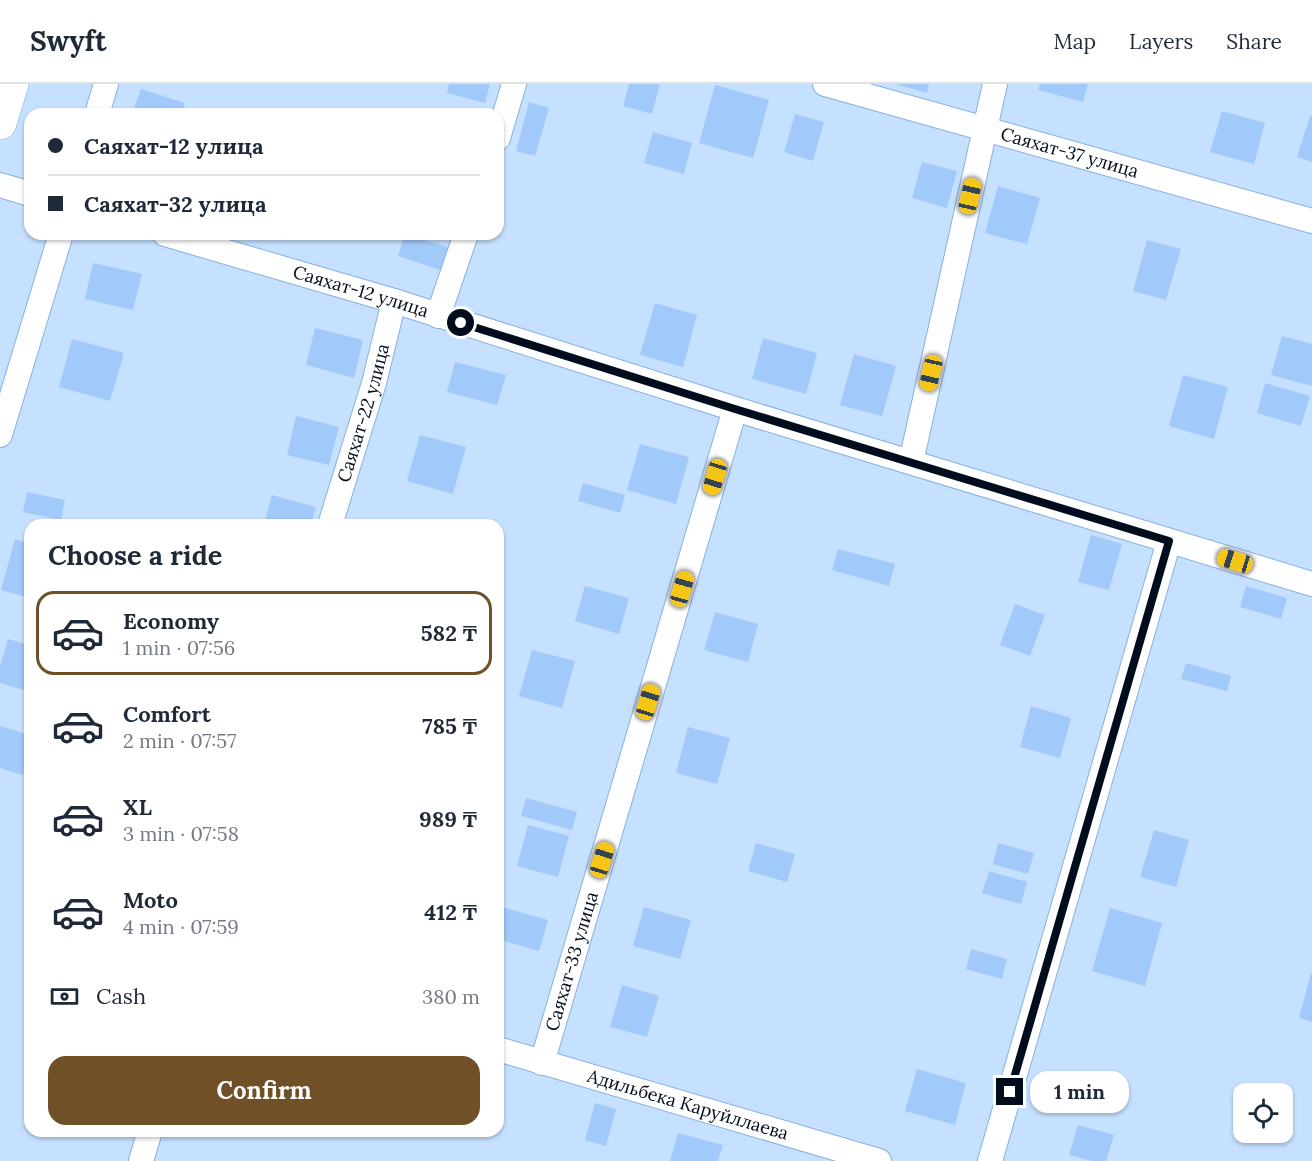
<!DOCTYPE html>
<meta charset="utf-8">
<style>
:root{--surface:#fff;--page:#f2f2f3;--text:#1f2937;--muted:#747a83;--line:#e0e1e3;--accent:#705026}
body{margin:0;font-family:Lora,serif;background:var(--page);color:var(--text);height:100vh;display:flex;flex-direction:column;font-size:22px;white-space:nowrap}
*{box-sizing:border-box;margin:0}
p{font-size:20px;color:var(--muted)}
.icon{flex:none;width:33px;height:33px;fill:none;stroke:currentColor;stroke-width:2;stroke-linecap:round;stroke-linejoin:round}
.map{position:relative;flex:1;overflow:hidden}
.details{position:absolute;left:24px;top:435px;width:480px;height:618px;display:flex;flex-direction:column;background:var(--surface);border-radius:18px;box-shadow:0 2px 4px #0004}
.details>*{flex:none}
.banner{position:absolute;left:24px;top:24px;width:480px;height:132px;border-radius:18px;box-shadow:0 2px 4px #0004;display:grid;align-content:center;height:132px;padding:0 24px;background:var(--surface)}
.tools{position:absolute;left:1233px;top:999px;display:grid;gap:12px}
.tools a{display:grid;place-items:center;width:60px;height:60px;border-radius:12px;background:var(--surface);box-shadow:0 2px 4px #0004;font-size:30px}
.end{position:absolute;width:27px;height:27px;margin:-14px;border:8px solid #010c1d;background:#fff;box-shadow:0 0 0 3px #fff}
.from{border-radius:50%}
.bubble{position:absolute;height:42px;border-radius:18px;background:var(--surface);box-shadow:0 2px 4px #0004;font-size:20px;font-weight:700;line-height:42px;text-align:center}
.car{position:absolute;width:18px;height:36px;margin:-18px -9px;border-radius:8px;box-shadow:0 0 4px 2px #0007;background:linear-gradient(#f5c518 24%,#345 0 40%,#f5c518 0 76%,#345 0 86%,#f5c518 0)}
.banner b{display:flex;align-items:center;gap:21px;height:57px;font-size:22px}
.banner b+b{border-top:2px solid var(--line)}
.banner i{width:15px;height:15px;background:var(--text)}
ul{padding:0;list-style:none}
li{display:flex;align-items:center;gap:18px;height:84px;margin:0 12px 9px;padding:0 12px;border:3px solid transparent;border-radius:18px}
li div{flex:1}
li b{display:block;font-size:22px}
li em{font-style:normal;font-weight:700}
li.selected{border-color:var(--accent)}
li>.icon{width:54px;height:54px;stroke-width:1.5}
h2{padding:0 24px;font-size:27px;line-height:72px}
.pay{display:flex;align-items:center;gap:15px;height:66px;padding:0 24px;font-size:22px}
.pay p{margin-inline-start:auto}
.primary-button{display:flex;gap:12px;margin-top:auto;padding:12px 24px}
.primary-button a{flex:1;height:69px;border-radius:18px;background:var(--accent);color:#fff;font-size:24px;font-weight:700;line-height:69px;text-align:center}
header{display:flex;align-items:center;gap:36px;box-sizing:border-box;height:84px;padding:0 30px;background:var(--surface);border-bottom:2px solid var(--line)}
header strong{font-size:28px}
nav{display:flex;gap:33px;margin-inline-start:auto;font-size:21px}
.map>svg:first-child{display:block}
</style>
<header>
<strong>Swyft</strong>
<nav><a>Map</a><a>Layers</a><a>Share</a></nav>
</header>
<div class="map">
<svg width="1312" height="1077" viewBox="0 0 1312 1077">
<rect width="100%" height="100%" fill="#c6e0ff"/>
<!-- building -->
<path fill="#a1c9f9" d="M449,0H490L485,19L447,9Z
M629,0H660L652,30L623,22Z
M896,0H929L927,9Z
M1040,0H1088L1083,18L1038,6Z
M715,1L769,16L753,74L699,59Z
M141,5L185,19L181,30H132Z
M529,18L549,24L535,72L516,67Z
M1222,27L1265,39L1254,80L1210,68Z
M795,30L824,38L813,77L784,68Z
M1310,32H1312V78L1297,73Z
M653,48L692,59L684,90L644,79Z
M922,78L957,87L947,124L912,114Z
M998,102L1040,114L1027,160L985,149Z
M405,150L448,163L440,186L398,172Z
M1147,156L1181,165L1166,216L1133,207Z
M93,179L142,190L133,226L85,215Z
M655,219L697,231L683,283L640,271Z
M315,244L363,256L354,294L306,281Z
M1282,252L1312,260V302L1271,291Z
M763,254L817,269L806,310L752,295Z
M72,255L124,269L110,317L59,303Z
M854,270L896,282L882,332L840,321Z
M455,278L506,291L497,321L447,308Z
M1183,291L1228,303L1214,355L1169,342Z
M1265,299L1310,312L1301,342L1257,329Z
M296,332L339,343L329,381L287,371Z
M420,351L466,363L453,410L407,397Z
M640,360L689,373L676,420L627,406Z
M583,399L625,411L620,429L578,417Z
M27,408L65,416L61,436L23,428Z
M272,411L316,423L311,441H264Z
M1091,451L1122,460L1109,506L1078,498Z
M15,455L30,460V514L1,506Z
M838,465L895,480L889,502L832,486Z
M585,502L629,514L619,550L575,537Z
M1246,502L1287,514L1281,535L1240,523Z
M1015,520L1045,531L1030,572L1000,561Z
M715,528L758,540L748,578L704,566Z
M8,555L30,561V608L0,599V582Z
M532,566L575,577L562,624L519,612Z
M1186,579L1231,592L1227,607L1181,595Z
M1031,622L1071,634L1060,674L1020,663Z
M0,642L30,651V668L23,691L0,684Z
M688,643L730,654L717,700L676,689Z
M526,714L577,728L572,746L521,732Z
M528,741L569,752L558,793L517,782Z
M1154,746L1189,756L1176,803L1140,793Z
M756,759L795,770L787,798L748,787Z
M998,759L1034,769L1028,790L993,780Z
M989,787L1027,798L1021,820L982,809Z
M502,823L548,836L539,867L498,855V838Z
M644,823L691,836L680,875L633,862Z
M1110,824L1162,839L1145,902L1092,887Z
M971,865L1007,875L1002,895L966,885Z
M1311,889H1312V938L1299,934Z
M622,901L659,912L647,953L610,943Z
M917,985L966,999L955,1041L905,1027Z
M595,1019L616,1025L606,1062L585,1056Z
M1078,1041L1114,1051L1106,1077H1092L1069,1071Z
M678,1049L723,1061L718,1077H670Z"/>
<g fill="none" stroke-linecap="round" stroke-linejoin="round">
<defs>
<g id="street">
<path id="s1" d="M825,0L1312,137"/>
<path d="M97,30L106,0"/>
<path d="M498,54L514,0"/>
<path d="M0,101L30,110"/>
<path id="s2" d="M165,150L394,217L735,325L1312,500"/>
<path d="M438,232L466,150"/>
<path d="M0,351L61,150"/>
<path d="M911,378L995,0"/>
<path id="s3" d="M330,441L374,299L394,217"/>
<path id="s4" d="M498,965L879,1077"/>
<path id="s5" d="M542,979L735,325"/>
<path d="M141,1077L150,1047"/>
<path d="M990,1077L1169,457"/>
</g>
<path id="primary" d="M0,39L12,0"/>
</defs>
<!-- street casing -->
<use href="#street" stroke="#86b0e1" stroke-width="26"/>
<!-- primary casing -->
<use href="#primary" stroke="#86b0e1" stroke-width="34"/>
<!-- street -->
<use href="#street" stroke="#fff" stroke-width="24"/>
<!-- primary -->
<use href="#primary" stroke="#fff" stroke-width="33"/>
</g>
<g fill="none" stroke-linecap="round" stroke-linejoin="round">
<!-- route -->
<path stroke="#010c1d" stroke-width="8" d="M461,239L735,325L1169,457L1010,1008"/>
</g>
<g text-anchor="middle" stroke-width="6" stroke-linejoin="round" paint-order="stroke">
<!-- street labels -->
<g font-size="18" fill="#010c1d" stroke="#c6e0ff">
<text dy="6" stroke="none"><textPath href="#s1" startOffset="254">Саяхат-37 улица</textPath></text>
<text dy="6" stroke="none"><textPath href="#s2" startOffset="204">Саяхат-12 улица</textPath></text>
<text dy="6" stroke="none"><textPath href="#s3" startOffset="117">Саяхат-22 улица</textPath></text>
<text dy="6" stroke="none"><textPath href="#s5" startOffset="106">Саяхат-33 улица</textPath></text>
<text dy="6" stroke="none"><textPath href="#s4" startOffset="198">Адильбека Каруйллаева</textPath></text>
</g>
</g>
</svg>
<div class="tools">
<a><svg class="icon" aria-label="locate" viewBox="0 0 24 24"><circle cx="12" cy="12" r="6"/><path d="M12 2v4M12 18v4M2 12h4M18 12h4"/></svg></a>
</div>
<i class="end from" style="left:461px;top:239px"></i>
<i class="end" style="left:1010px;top:1008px"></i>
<div class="bubble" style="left:1030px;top:987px;width:99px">1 min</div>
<i class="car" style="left:970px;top:112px;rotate:13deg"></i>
<i class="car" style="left:931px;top:289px;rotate:193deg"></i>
<i class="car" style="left:715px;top:393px;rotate:197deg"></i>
<i class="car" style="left:1235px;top:477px;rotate:287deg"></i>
<i class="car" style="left:682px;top:505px;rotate:16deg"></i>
<i class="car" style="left:648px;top:618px;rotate:17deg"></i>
<i class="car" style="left:602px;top:776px;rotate:17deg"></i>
<div class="banner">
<b><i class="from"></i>Саяхат-12 улица</b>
<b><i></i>Саяхат-32 улица</b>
</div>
<section class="details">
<h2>Choose a ride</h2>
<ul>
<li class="selected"><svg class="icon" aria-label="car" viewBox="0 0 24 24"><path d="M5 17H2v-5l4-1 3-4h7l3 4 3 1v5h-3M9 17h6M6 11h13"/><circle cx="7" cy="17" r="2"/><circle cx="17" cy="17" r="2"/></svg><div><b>Economy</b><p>1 min · 07:56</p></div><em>582 ₸</em></li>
<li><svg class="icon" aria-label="car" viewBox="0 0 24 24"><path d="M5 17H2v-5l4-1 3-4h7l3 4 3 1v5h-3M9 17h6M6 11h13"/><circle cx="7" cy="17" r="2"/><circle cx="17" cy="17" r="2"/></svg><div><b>Comfort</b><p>2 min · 07:57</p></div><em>785 ₸</em></li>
<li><svg class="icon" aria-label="car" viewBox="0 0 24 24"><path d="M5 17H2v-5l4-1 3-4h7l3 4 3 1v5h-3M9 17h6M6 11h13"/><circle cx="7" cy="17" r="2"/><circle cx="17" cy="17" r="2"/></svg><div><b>XL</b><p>3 min · 07:58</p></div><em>989 ₸</em></li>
<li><svg class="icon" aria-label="car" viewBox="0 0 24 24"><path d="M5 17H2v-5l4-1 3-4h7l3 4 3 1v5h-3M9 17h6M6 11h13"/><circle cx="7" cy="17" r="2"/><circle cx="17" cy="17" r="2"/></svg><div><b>Moto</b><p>4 min · 07:59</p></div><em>412 ₸</em></li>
</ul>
<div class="pay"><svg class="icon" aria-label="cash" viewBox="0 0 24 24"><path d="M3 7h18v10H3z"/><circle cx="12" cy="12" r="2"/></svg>Cash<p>380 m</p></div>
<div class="primary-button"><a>Confirm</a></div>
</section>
</div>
